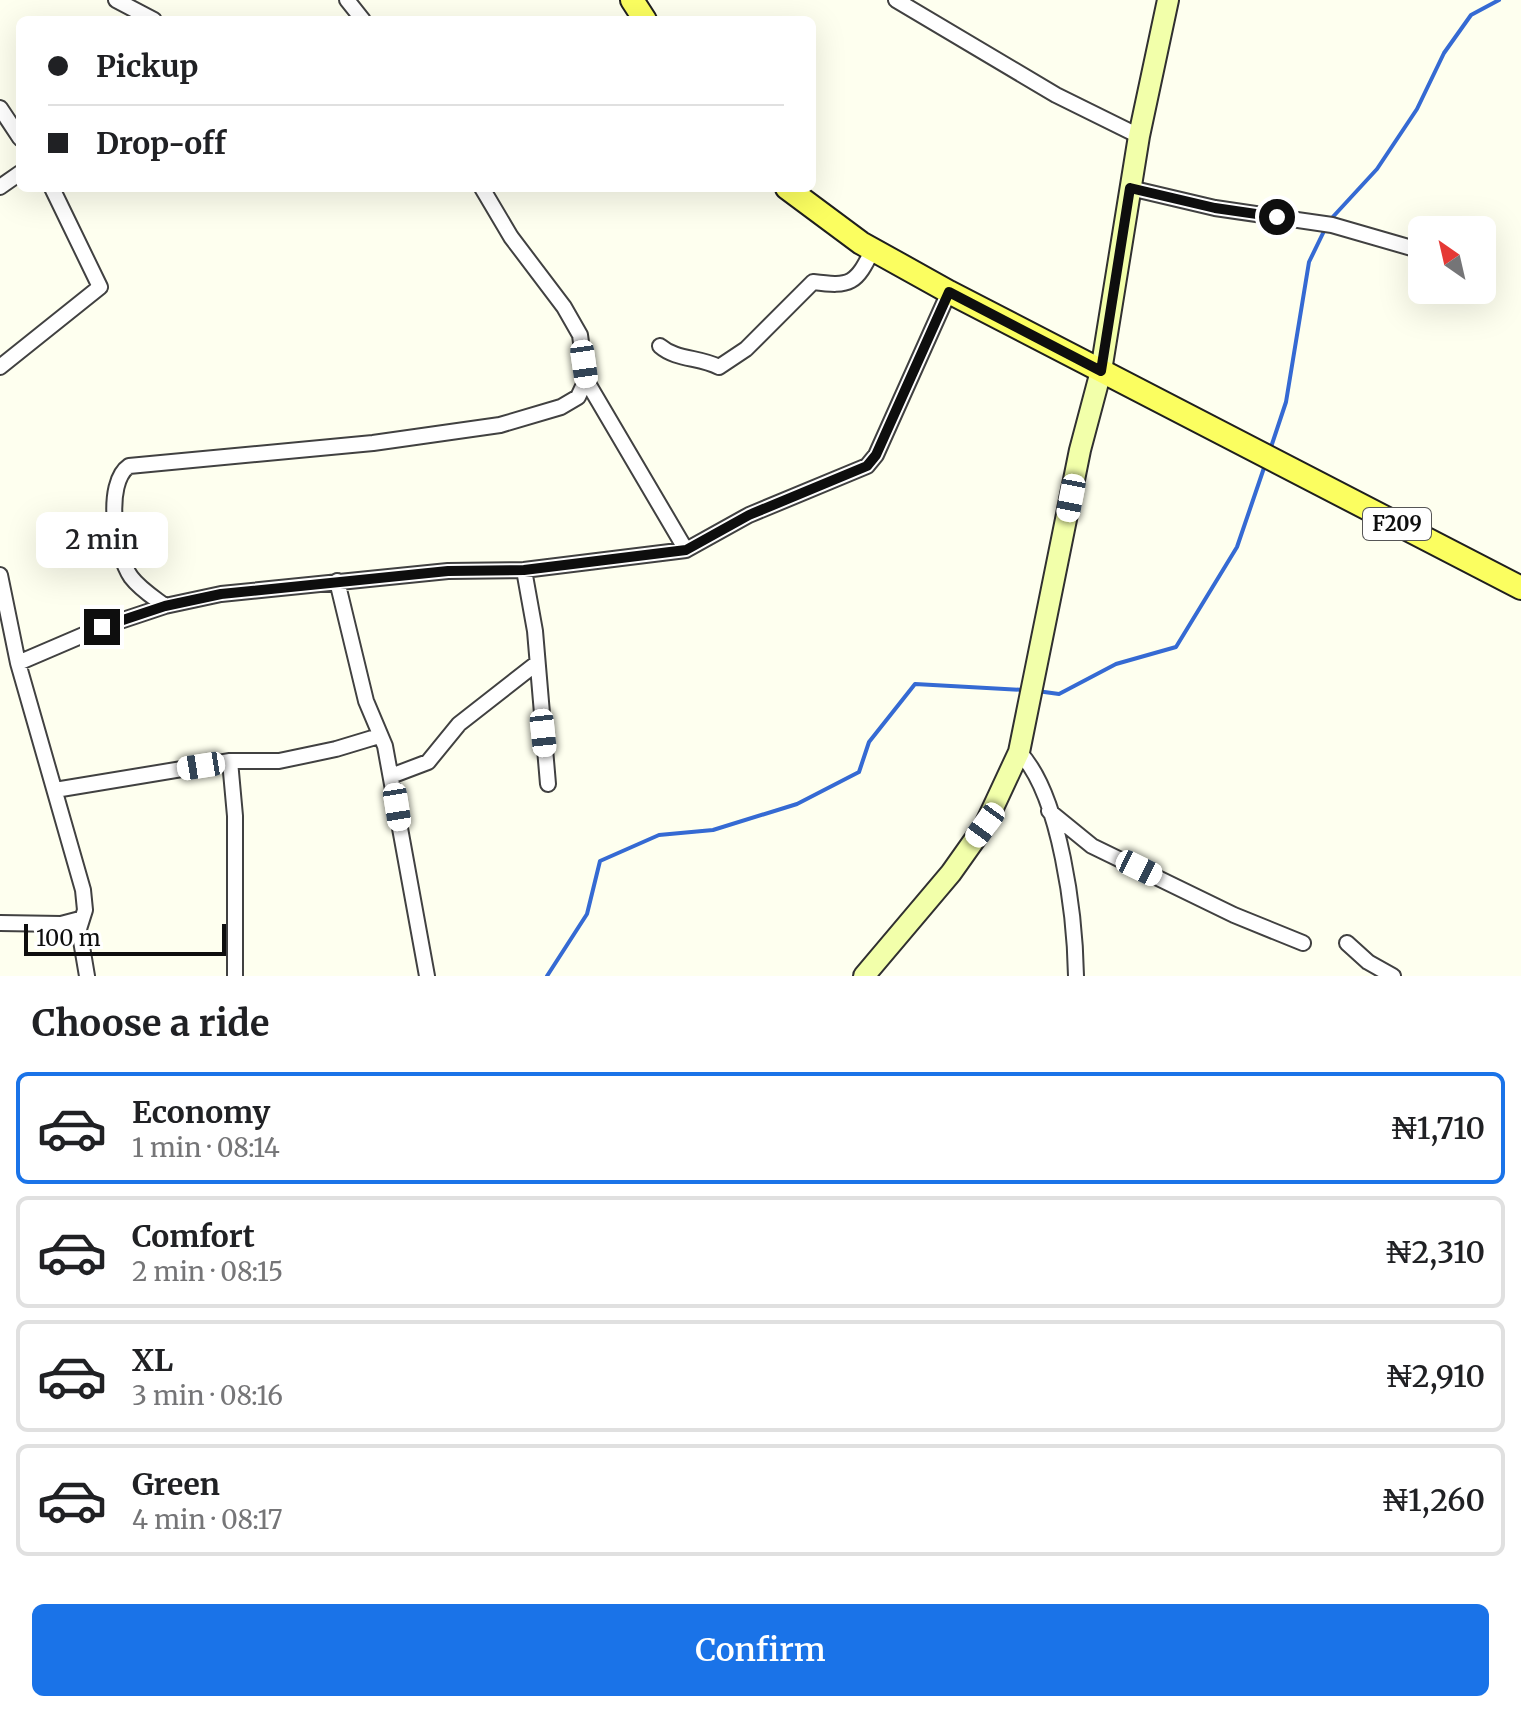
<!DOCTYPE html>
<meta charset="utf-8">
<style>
:root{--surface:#fff;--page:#f6f6f6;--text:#202124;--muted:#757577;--line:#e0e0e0;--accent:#1a73e8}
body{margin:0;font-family:Merriweather,serif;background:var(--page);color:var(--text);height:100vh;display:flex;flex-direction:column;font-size:30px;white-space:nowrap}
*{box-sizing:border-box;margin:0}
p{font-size:26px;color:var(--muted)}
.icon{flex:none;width:44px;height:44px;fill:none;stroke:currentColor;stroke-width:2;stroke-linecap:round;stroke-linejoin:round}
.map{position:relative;height:976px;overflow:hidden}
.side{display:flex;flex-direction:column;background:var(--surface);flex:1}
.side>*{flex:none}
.guide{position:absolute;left:16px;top:16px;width:800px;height:176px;border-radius:12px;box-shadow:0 8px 32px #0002;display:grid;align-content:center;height:176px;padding:0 32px;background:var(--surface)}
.needle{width:52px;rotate:326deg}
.tools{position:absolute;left:1408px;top:216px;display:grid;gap:16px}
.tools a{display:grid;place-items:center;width:88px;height:88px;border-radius:12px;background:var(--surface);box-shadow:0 8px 32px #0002;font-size:40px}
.scale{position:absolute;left:24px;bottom:20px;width:202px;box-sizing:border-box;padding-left:8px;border:4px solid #0e0e0e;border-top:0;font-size:22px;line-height:28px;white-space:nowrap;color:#0e0e0e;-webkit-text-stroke:6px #fff;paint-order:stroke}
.end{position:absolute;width:36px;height:36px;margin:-18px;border:10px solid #0e0e0e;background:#fff;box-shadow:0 0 0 4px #fff}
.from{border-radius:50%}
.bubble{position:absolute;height:56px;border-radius:12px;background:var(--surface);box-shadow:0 8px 32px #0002;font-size:26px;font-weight:600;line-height:56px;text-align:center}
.car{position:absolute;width:24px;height:48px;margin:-24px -12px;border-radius:10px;box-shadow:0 0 6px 2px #0007;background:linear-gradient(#fff 24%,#345 0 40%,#fff 0 76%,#345 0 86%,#fff 0)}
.guide b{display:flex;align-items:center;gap:28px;height:76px;font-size:30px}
.guide b+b{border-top:2px solid var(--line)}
.guide i{width:20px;height:20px;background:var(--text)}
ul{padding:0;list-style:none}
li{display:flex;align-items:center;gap:24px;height:112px;margin:0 16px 12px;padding:0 16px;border:4px solid var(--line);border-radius:12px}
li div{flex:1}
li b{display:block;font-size:30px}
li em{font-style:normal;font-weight:600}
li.on{border-color:var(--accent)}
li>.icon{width:72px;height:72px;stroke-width:1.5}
h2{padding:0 32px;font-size:36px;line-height:96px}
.cta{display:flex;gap:16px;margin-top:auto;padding:16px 32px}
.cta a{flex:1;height:92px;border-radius:12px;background:var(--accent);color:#fff;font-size:32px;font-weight:600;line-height:92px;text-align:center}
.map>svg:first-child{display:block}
</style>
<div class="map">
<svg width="1521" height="976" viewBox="0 0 1521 976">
<rect width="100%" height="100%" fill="#feffef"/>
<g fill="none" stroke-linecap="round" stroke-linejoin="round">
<!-- stream -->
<path stroke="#356ad3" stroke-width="4" d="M1330,220L1377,169L1417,109L1444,53L1471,15L1499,0
M1270,450L1286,402L1309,262L1326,227
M1037,691L1059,694L1116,664L1176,647L1237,547L1266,462
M547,976L587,914L600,861L659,835L713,830L797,804L859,772L869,742L915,684L1024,690"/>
<defs>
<path id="minor" d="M116,0L154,20
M347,0L363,20
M896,0L1056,95L1139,136
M0,108L20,138
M0,187L20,173
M482,188L511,237L564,307L580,335L586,380L686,550
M1130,188L1215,208L1332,225L1422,251
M660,346C676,360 700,357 719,367L746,349L813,282C851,287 856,284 873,249
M0,367L100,287L52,188
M524,570L535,631L548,784
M0,575L18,663L83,890L85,910L79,929L87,976
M337,581L366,701L385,746L427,976
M165,606C153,597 140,589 131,577C115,554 104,483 129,466L373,443L500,425L561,407L578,397L586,380
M18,663L102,627L165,606L221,594L448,571L524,570L686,550L749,515L867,466L876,455L949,292
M1019,752C1061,795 1075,917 1076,976
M230,761L235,816V976
M391,776L428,762L459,724L537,663
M55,790L230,761H279L336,749L379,736
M1049,811L1092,846L1234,915L1303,943
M0,923L61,924L80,919
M1347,943L1368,962L1393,976"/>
<path id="secondary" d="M864,976L951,873L985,825L1019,752L1080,450L1101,371L1139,136L1168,0"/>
<path id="primary" d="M632,0L645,20
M787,188L861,243L949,292L1521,588"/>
</defs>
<!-- minor casing -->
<use href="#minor" stroke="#414141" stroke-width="18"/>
<!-- secondary casing -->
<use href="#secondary" stroke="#303030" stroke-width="24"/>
<!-- primary casing -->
<use href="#primary" stroke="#1f1f1f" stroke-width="26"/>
<!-- minor -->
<use href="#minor" stroke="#fff" stroke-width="14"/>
<!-- secondary -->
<use href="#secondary" stroke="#f2ffaa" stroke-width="20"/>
<!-- primary -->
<use href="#primary" stroke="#fbfe60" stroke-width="22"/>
</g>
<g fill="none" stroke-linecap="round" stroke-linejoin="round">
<!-- route -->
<path stroke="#0e0e0e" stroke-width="10" d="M102,627L165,606L221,594L448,571L524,570L686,550L749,515L867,466L876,455L949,292L1101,371L1130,188L1215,208L1277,217"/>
</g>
<g text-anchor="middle" stroke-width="8" stroke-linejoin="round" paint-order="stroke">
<!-- shield labels -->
<rect fill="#fff" stroke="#565656" stroke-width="2" x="1363" y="508" width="68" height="32" rx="6"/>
<g font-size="20" font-weight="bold" fill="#0e0e0e">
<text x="1397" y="531">F209</text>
</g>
</g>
</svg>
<div class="tools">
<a><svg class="needle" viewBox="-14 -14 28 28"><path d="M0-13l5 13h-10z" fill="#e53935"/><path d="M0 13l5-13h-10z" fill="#757577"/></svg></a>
</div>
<div class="scale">100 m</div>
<i class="end from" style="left:1277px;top:217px"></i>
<i class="end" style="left:102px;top:627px"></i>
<div class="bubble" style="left:36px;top:512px;width:132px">2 min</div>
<i class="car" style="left:584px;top:364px;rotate:172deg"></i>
<i class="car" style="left:1071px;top:498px;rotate:191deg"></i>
<i class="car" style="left:543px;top:733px;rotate:174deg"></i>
<i class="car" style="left:201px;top:766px;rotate:261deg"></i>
<i class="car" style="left:397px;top:807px;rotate:171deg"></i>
<i class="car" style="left:985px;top:825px;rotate:216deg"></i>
<i class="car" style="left:1139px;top:868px;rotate:116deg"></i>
<div class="guide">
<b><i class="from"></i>Pickup</b>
<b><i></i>Drop-off</b>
</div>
</div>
<section class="side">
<h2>Choose a ride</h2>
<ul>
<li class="on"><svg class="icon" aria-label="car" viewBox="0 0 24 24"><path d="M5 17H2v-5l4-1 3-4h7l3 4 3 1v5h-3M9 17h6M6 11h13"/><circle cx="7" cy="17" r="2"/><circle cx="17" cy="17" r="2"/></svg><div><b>Economy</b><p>1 min · 08:14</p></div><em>₦1,710</em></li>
<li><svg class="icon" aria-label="car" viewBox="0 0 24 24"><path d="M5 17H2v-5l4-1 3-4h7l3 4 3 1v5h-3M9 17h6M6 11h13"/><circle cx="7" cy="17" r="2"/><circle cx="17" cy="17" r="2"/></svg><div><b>Comfort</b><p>2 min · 08:15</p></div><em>₦2,310</em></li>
<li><svg class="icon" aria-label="car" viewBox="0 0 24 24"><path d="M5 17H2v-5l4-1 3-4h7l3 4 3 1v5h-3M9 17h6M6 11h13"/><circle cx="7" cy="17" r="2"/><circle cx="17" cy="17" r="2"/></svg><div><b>XL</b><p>3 min · 08:16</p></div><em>₦2,910</em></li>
<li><svg class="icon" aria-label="car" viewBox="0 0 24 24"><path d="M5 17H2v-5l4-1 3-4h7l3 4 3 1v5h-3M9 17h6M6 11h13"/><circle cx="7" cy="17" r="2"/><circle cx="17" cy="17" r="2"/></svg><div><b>Green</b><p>4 min · 08:17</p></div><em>₦1,260</em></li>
</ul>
<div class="cta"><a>Confirm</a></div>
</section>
